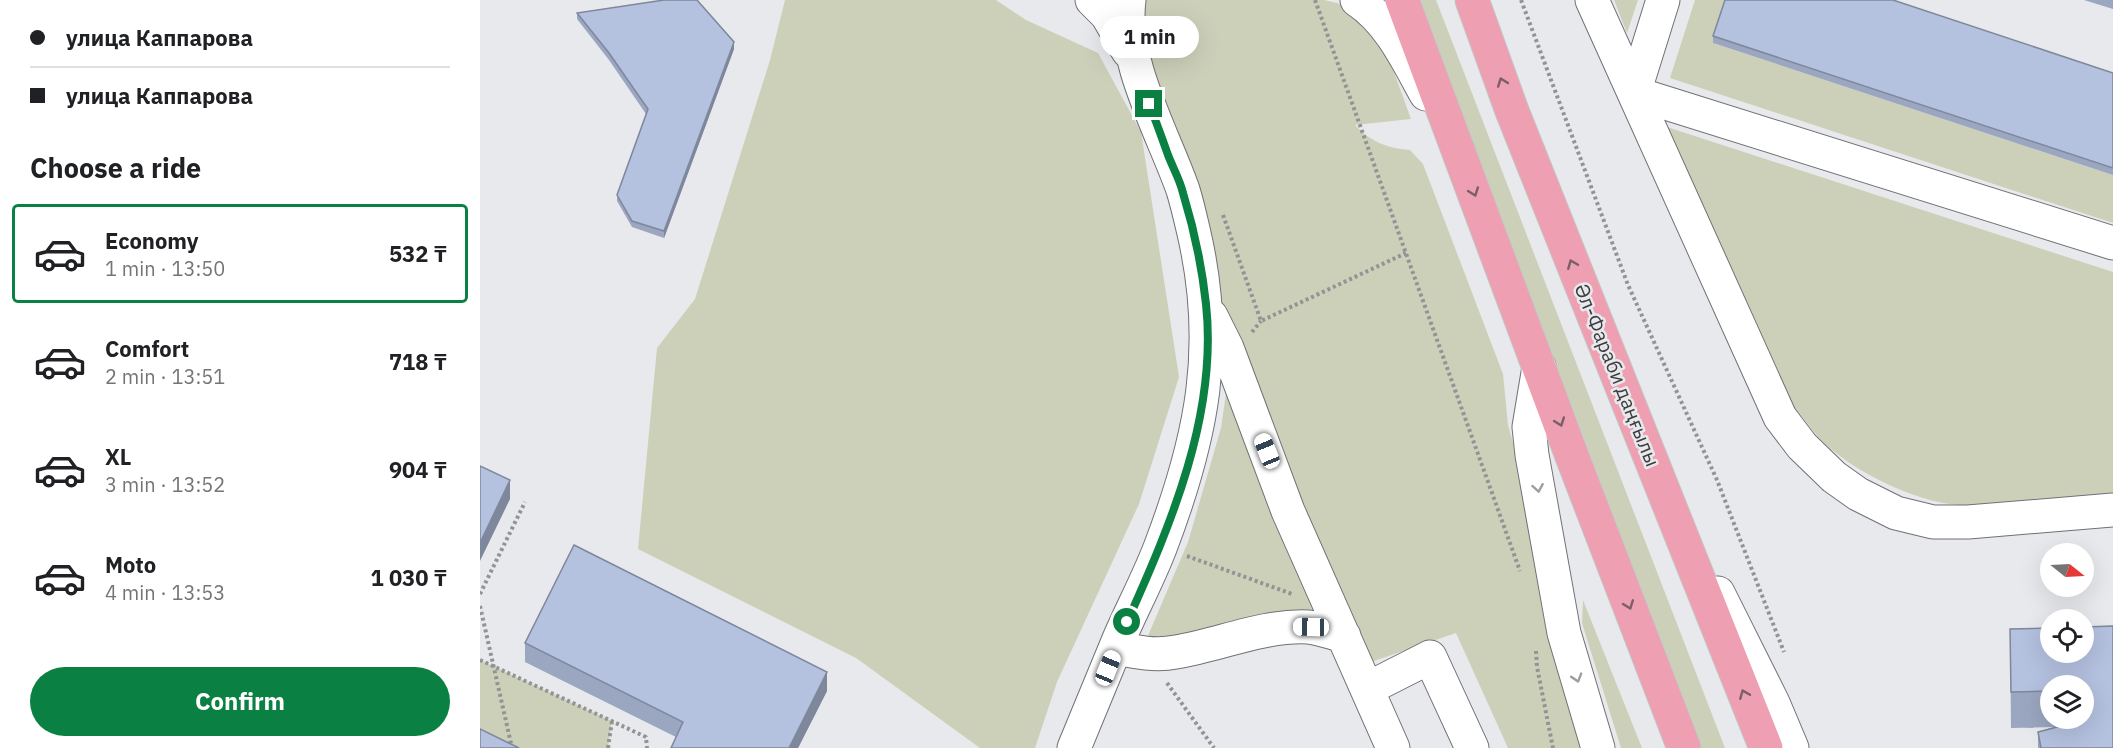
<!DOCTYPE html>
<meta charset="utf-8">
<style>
:root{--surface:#fff;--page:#f2f2f2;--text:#202124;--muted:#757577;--line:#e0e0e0;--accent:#0b8043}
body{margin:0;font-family:"IBM Plex Sans",sans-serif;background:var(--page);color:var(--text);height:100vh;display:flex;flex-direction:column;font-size:22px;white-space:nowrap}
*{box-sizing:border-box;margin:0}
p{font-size:20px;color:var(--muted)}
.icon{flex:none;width:33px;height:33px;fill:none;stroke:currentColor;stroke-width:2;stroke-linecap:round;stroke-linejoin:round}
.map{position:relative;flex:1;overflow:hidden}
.side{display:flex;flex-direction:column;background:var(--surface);width:480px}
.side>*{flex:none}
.banner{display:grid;align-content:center;height:132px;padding:0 30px;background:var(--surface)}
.needle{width:39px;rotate:108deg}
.controls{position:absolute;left:1560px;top:543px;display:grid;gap:12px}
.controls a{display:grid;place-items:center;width:54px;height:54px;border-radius:50%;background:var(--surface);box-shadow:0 6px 24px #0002;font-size:30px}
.end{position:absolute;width:27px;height:27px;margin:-14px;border:8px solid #0b8043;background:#fff;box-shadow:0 0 0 3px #fff}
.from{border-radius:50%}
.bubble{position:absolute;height:42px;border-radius:21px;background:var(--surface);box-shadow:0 6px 24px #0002;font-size:20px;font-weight:800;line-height:42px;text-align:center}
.car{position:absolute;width:18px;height:36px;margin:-18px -9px;border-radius:8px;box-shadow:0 0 4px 2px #0007;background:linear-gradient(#fff 24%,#345 0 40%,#fff 0 76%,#345 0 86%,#fff 0)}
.banner b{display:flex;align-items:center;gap:21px;height:57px;font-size:22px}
.banner b+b{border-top:2px solid var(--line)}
.banner i{width:15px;height:15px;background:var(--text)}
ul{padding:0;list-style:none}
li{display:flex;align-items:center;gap:18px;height:99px;margin:0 12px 9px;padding:0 18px;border:3px solid transparent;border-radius:6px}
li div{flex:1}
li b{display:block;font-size:22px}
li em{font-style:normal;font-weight:800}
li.current{border-color:var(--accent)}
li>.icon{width:54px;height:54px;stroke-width:1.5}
h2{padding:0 30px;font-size:27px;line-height:72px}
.action{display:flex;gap:12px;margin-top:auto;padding:12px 30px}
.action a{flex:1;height:69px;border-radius:36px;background:var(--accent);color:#fff;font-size:24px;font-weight:800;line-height:69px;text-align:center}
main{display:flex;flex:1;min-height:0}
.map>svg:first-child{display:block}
</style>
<main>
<section class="side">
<div class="banner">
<b><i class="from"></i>улица Каппарова</b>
<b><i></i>улица Каппарова</b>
</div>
<h2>Choose a ride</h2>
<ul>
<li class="current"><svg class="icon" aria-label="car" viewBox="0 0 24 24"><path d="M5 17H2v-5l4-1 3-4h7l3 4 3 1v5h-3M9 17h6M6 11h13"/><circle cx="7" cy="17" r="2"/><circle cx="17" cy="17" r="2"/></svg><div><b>Economy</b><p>1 min · 13:50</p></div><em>532 ₸</em></li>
<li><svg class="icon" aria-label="car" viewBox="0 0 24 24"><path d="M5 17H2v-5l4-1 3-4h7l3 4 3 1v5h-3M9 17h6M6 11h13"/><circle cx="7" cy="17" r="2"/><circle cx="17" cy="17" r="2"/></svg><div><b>Comfort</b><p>2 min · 13:51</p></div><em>718 ₸</em></li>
<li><svg class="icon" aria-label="car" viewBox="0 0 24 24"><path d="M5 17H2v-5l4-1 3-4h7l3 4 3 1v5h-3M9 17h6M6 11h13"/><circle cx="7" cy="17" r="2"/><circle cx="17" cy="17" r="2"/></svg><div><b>XL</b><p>3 min · 13:52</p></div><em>904 ₸</em></li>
<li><svg class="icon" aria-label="car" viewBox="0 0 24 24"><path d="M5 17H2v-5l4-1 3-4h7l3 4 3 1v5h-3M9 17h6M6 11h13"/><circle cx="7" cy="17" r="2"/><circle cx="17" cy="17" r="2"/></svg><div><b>Moto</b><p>4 min · 13:53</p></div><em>1 030 ₸</em></li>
</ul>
<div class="action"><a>Confirm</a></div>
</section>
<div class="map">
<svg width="1633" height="748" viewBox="0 0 1633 748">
<rect width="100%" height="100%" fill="#e7e9ec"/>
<!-- green -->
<path fill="#cdd0b9" d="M305,0H516L546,20L618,53L661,132L699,377L659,504L577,682L555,748H500L376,658L158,549L177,348L215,299L290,60Z
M660,0H844L857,3L881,13L911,64L931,119L875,125C891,142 907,148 930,150L943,164L1023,374L1028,425L1076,594L1065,620L1101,748H1028L976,633L885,664L823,542L677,124Z
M939,0H956L1245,748H1220Z
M1134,0H1158L1147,33Z
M1215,0H1247L1233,43L1633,175V223L1190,78Z
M1187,127L1633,272V493C1582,498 1529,507 1478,505C1435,502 1370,470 1340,439C1331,429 1323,417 1314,407Z
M749,372L841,612L775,616L695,640L667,638L708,542L741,428Z
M1103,600L1162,748H1141L1102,623Z
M0,660L132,721L128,748H30L0,732Z"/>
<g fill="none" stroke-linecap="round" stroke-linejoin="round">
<defs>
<path id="minor" d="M612,0L627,15L648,51
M877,0C910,22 927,60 946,94
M1112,0L1300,417L1322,446L1354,477L1378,494L1416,513L1453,522H1488L1633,510
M1183,0L1154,93L1633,243
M731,316L747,348L808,511L913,748
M1059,367L1049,427L1052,455L1084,633L1118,748
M1238,593L1293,703L1312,748
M636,648C656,652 675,656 696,652C740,645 782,625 828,627C840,628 852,633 864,636
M887,689L950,657L992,748
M594,748C609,712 624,675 639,639C652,609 668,579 680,548C722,438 741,346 713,229C710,216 707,203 703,190C683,133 641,61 649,0"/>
<path id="major" d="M922,0L1093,459L1204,748
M992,0L1032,111L1286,748"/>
</defs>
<!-- minor casing -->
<use href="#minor" stroke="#6f7174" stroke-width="35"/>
<!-- major casing -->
<use href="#major" stroke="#c4c4c5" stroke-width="35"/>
<!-- path -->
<path stroke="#929395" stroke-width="4" stroke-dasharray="3 3" stroke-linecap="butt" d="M835,0L1040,571
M1041,0L1148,285L1237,480L1304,652
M743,215L781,321L926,253
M772,332L781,321
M707,556L812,594
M0,594L45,502
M0,606L32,748
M1056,651L1057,667L1073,748
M0,660L166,737L167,748
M687,683L734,748
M128,748L132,721"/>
<!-- minor -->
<use href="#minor" stroke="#fff" stroke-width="33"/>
<!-- major -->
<use href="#major" stroke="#ee9fb1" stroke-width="33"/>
</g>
<!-- wall -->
<path fill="#9ba6c0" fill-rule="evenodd" d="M1604,0H1633V9Z
M97,13L254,49L184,238L152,227L137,201V195L166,114L129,60L97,19Z
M1233,36L1633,73V175L1233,43Z
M1530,629L1633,748H1558V732L1574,727L1531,728ZM1570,686L1604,718H1570Z
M45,643L347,691L318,748H191L196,737L45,662Z"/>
<!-- shaded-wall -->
<path fill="#7e879c" d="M254,42V49L184,238V231Z
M30,480V499L0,561V543Z
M347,672V691L318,748H309Z"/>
<!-- building -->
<path fill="#b4c1df" stroke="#7e879c" stroke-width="1.5" d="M184,0H217L254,42L184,231L152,221L137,195L168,109L129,53L97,13Z
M1245,0H1413L1633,73V168L1233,36Z
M0,466L30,480L0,543Z
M94,545L347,672L309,748H191L203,722L45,643Z
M1633,626V748H1561L1558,732L1581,726L1579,718H1604V686H1570V691L1531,692L1530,629L1570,628V652H1604V627Z
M0,729L39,748H0Z"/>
<!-- one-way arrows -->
<defs><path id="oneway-chevron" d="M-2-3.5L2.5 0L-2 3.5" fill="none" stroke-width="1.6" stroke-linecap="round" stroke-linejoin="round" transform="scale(1.5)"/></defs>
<g stroke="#7a5f66">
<use href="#oneway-chevron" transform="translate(1022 82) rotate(-110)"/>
<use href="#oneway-chevron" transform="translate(994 192) rotate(70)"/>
<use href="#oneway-chevron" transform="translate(1092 264) rotate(-112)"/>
<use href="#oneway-chevron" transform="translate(1080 422) rotate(70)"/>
<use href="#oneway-chevron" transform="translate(1149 605) rotate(69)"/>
<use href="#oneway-chevron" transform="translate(1264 694) rotate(-112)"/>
</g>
<g stroke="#9e9e9e">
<use href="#oneway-chevron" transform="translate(1058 488) rotate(80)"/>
<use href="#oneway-chevron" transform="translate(1097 678) rotate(73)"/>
</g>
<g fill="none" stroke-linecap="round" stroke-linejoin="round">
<!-- route -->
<path stroke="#0b8043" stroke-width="8" d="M647,622C691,524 738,414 726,304C722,267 714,229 703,193C700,180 693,168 688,155C682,138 676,121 669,104"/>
</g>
<g text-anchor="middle" stroke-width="5" stroke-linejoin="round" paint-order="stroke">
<!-- street labels -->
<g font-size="20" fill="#3c3c3e" stroke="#e7e9ec">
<text transform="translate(1137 375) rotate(68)" y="7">Әл-Фараби даңғылы</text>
</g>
</g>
</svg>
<div class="controls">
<a><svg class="needle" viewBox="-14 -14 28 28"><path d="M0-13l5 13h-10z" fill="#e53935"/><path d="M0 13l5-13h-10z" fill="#757577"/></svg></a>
<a><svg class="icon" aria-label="locate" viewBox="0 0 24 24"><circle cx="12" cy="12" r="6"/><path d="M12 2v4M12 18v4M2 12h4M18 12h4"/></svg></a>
<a><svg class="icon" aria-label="layers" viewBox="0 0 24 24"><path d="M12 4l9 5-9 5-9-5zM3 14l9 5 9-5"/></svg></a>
</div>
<i class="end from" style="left:647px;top:622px"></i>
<i class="end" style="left:669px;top:104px"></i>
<div class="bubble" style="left:620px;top:16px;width:99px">1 min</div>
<i class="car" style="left:787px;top:451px;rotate:338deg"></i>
<i class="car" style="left:831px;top:627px;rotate:271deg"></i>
<i class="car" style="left:628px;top:668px;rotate:22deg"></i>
</div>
</main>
